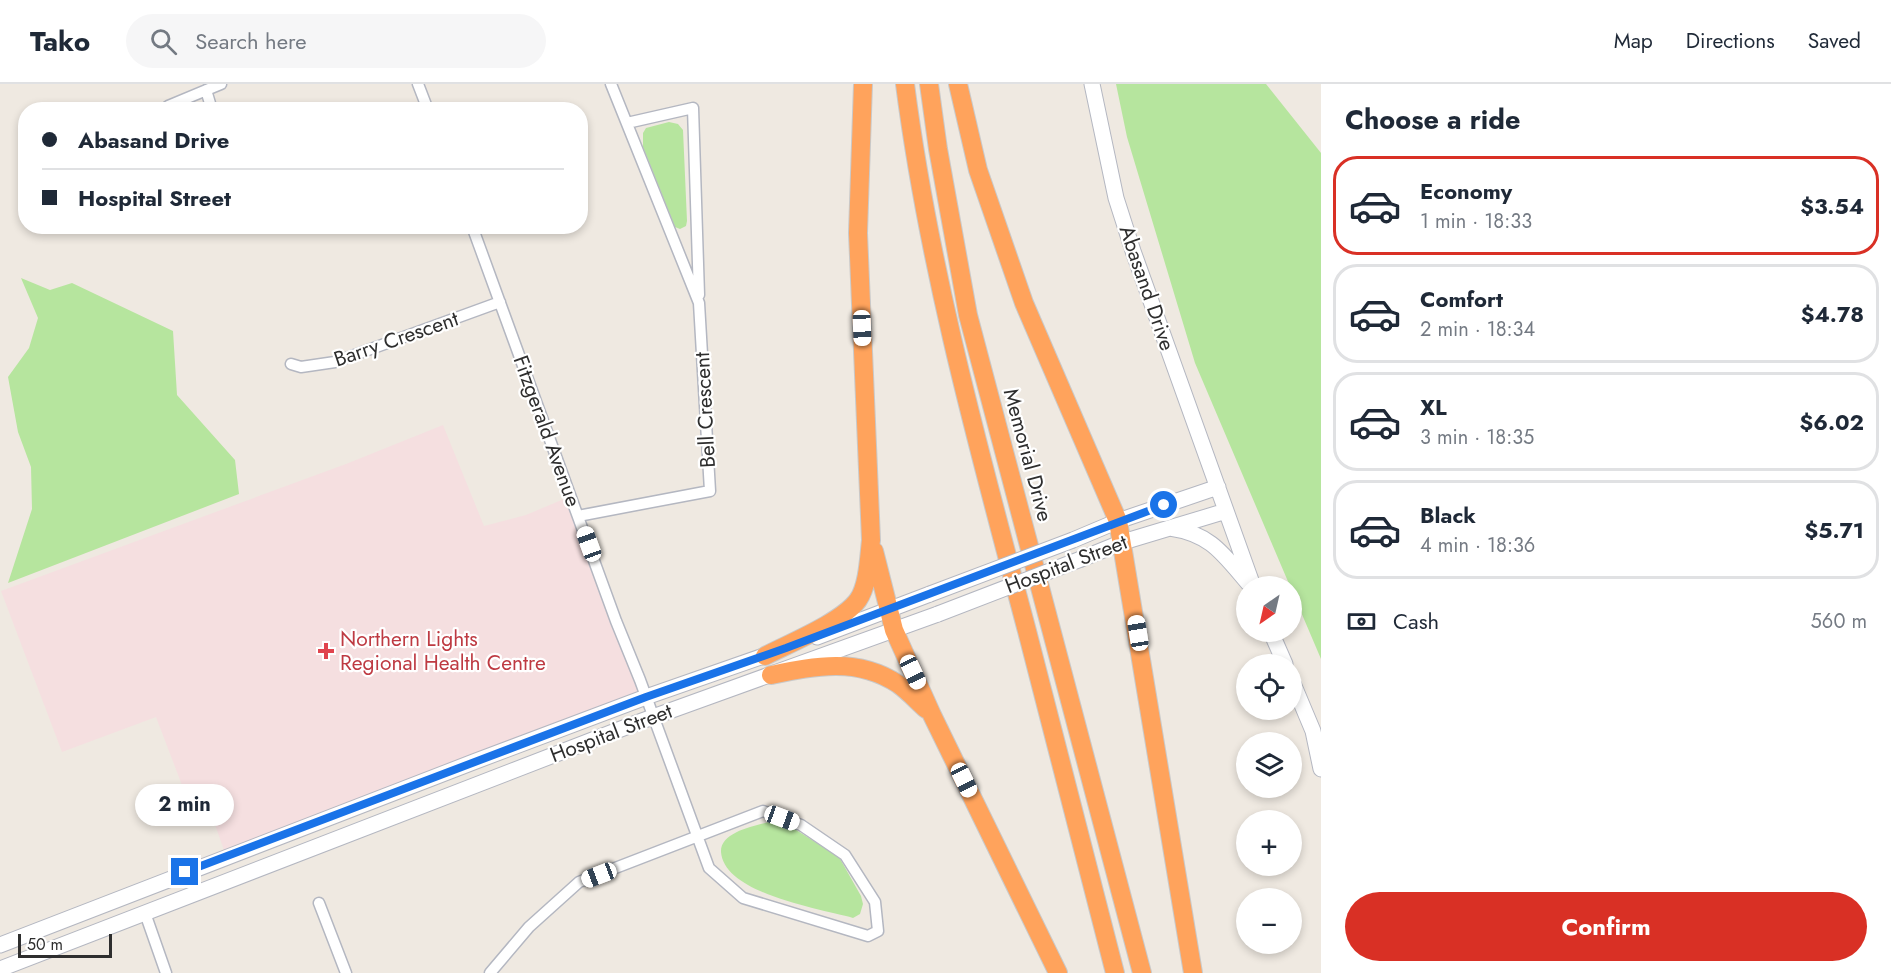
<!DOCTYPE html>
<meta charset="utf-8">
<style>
:root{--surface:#fff;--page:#f6f6f7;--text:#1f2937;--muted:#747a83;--line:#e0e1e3;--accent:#d93025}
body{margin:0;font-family:Jost,sans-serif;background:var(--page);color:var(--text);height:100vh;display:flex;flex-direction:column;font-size:22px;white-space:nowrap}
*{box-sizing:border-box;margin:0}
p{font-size:20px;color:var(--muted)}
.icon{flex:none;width:33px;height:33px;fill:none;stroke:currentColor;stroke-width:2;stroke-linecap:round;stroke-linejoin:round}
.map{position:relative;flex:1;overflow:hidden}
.sheet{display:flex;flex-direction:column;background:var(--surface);width:570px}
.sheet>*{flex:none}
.top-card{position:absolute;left:18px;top:18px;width:570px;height:132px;border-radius:24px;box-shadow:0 3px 9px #0003;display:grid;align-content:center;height:132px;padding:0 24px;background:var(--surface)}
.needle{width:39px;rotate:214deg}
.tools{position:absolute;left:1236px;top:492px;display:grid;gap:12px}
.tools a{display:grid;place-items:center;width:66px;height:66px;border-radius:50%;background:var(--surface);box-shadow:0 3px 9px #0003;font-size:30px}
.scale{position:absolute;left:18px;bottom:15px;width:94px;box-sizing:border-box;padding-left:6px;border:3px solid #2e2e2e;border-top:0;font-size:16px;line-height:21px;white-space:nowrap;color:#2e2e2e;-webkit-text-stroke:4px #fff;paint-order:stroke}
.end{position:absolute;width:27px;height:27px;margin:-14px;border:8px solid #1a73e8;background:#fff;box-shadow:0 0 0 3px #fff}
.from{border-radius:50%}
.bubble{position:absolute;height:42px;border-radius:21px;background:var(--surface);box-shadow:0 3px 9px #0003;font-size:20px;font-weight:700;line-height:42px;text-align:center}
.car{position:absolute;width:18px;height:36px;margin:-18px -9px;border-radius:8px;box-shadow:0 0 4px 2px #0007;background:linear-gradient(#fff 24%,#345 0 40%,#fff 0 76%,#345 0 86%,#fff 0)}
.top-card b{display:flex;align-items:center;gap:21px;height:57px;font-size:22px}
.top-card b+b{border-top:2px solid var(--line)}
.top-card i{width:15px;height:15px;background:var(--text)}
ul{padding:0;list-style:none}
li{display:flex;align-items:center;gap:18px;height:99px;margin:0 12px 9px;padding:0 12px;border:3px solid var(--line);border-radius:24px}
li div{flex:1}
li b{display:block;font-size:22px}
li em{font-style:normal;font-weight:700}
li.on{border-color:var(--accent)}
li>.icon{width:54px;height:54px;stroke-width:1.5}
h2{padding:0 24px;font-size:27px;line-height:72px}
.pay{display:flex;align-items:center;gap:15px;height:66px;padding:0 24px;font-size:22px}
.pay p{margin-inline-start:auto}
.primary-button{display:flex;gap:12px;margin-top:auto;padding:12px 24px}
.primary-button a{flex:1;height:69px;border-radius:36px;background:var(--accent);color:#fff;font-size:24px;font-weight:700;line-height:69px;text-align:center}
header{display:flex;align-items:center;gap:36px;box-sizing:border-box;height:84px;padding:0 30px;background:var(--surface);border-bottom:2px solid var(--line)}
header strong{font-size:28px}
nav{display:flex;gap:33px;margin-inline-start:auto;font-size:21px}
.search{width:420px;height:54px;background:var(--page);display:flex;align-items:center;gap:15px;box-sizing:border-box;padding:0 21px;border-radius:33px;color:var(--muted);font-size:22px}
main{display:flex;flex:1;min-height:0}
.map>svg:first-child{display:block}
</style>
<header>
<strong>Tako</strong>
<div class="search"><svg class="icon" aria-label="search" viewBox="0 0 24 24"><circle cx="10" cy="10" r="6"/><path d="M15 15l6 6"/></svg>Search here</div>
<nav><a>Map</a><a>Directions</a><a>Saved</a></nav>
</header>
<main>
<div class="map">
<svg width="1321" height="889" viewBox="0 0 1321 889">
<rect width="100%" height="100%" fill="#efe9e1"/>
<!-- medical -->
<path fill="#f5dfe0" d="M443,341L484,442L526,431L571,412L646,613L226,772L210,726L193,730L156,633L62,668L1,507L346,380Z"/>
<!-- green -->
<path fill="#b6e59e" d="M1116,0H1266L1321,69V575L1195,279L1127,53Z
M669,38L678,40L683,46L687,137L686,142L680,145L675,143L643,63V49L646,44Z
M21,194L50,206L72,199L173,247L177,311L235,376L239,410L8,499L32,425L31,383L18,348L8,293L29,264L38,234Z
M773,737L793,744L839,773L861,812L863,820L860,830L853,834C821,825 724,810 721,768C720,747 758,741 773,737Z"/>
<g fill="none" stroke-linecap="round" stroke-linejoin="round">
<defs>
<path id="street" d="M418,0L428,26
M206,6L212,26
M167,26L168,22L221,0
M627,39L693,24L699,211
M472,142L616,537L640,596L709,784L743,814L868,852L878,847L875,818L845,771L801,741L763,727L579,798L529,843L490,889
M291,280L301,283L335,278L500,218
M578,432L710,407L699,219L611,0
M319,819L346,889
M145,829L166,889"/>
<path id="secondary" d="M1092,0L1116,114L1133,167L1253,502
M1170,444C1211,450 1223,470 1248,499
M1073,456L1118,437L1218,403
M1081,475L1123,458L1226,427
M1271,548L1285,580
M817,553L930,510
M1292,597L1313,647L1321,685
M0,861L476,677L646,613L775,568
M0,885L639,638L938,530"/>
<path id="highway" d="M905,0C929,186 979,366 1027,547C1057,661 1086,775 1115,889
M929,0L938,65L968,231L1142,889
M958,0L978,86L1024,219L1118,437L1193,889
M874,467L894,546L932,631L1058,889
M765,572C790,559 842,538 858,516C868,502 869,474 871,456L858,149L863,0
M771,591C815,582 857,573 898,600C908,607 917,617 926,625"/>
</defs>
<!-- street casing -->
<use href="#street" stroke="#b4b7c1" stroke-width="13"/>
<!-- secondary casing -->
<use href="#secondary" stroke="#b4b7c1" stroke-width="17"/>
<!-- highway casing -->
<use href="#highway" stroke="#c9c9c9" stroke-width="20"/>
<!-- street -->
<use href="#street" stroke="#fff" stroke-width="10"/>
<!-- secondary -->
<use href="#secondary" stroke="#fff" stroke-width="15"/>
<!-- highway -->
<use href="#highway" stroke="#ffa35c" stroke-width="18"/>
<defs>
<path id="secondary-bridge" d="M930,510L1073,456
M938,530L1081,475"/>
</defs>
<!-- secondary-bridge casing -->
<use href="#secondary-bridge" stroke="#b4b7c1" stroke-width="17" stroke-linecap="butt"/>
<!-- secondary-bridge -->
<use href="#secondary-bridge" stroke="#fff" stroke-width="15"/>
</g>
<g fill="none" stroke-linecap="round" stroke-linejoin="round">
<!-- route -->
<path stroke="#1a73e8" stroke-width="8" d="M185,788L646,613L786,564L1164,421"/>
</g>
<!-- markers -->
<path fill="#e0444e" stroke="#fff" stroke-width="2" d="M323 558h6v6h6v6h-6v6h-6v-6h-6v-6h6z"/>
<g text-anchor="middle" stroke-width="4.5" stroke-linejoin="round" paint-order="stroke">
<!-- street labels -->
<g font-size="21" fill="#2e2e2e" stroke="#fff">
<text transform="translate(1147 204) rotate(71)" y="7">Abasand Drive</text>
<text transform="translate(396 255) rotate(-19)" y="7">Barry Crescent</text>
<text transform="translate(705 326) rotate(-93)" y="7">Bell Crescent</text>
<text transform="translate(547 347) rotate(70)" y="7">Fitzgerald Avenue</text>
<text transform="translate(1028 371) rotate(75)" y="7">Memorial Drive</text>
<text transform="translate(1066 480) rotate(-21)" y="7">Hospital Street</text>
<text transform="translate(611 649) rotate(-21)" y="7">Hospital Street</text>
</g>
<!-- health labels -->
<g font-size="21" fill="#be3a42" stroke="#fff" text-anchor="start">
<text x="340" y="562">Northern Lights<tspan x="340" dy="24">Regional Health Centre</tspan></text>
</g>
</g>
</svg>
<div class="tools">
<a><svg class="needle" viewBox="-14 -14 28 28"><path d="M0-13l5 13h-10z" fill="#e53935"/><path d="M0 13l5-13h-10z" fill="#747a83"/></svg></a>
<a><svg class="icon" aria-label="locate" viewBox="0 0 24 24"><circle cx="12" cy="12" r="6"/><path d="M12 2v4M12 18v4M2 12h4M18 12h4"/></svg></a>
<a><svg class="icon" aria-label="layers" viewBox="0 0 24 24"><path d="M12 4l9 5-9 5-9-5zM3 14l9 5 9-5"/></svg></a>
<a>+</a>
<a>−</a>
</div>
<div class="scale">50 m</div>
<i class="end from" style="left:1164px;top:421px"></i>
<i class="end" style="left:185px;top:788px"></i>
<div class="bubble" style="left:135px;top:700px;width:99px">2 min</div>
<i class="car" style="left:862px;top:244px;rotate:178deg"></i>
<i class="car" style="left:589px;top:460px;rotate:340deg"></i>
<i class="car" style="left:1138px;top:549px;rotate:351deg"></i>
<i class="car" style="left:913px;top:588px;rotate:155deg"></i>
<i class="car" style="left:964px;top:696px;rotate:154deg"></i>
<i class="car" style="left:782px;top:734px;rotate:110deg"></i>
<i class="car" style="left:599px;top:791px;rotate:249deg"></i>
<div class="top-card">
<b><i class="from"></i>Abasand Drive</b>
<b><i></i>Hospital Street</b>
</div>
</div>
<section class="sheet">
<h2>Choose a ride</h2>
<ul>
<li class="on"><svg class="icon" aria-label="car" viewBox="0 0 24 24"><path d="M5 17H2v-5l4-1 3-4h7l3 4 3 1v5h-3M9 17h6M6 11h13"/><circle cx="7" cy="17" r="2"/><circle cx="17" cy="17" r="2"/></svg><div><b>Economy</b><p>1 min · 18:33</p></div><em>$3.54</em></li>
<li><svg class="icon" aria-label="car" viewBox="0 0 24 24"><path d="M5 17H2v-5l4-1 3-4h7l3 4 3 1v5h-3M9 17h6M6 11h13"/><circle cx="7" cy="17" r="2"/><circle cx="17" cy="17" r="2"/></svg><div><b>Comfort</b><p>2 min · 18:34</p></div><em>$4.78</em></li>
<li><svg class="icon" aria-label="car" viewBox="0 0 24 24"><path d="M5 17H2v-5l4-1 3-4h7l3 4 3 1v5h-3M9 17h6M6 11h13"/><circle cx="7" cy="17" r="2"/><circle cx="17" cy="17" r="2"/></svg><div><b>XL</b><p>3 min · 18:35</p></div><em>$6.02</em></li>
<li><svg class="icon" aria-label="car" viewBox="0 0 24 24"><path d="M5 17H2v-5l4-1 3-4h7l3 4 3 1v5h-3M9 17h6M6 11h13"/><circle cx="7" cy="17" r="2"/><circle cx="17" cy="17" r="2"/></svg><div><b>Black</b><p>4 min · 18:36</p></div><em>$5.71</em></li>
</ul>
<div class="pay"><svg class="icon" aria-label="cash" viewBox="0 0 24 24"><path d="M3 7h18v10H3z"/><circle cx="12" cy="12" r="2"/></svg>Cash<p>560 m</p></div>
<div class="primary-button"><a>Confirm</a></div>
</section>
</main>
